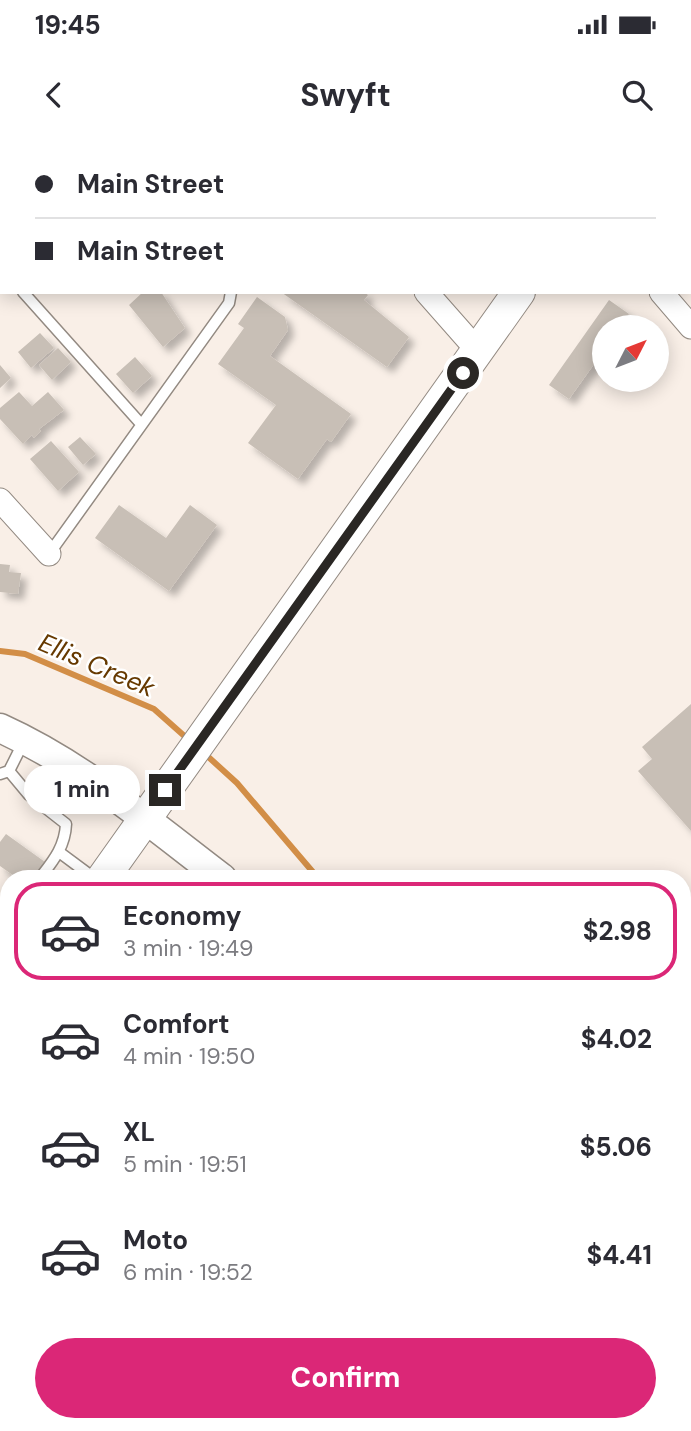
<!DOCTYPE html>
<meta charset="utf-8">
<style>
:root{--surface:#fff;--page:#f2f2f3;--text:#2b2b33;--muted:#7c7c81;--line:#e1e1e2;--accent:#db2777}
body{margin:0;font-family:"DM Sans",sans-serif;background:var(--page);color:var(--text);height:100vh;display:flex;flex-direction:column;font-size:26px;white-space:nowrap}
*{box-sizing:border-box;margin:0}
p{font-size:23px;color:var(--muted)}
.icon{flex:none;width:38px;height:38px;fill:none;stroke:currentColor;stroke-width:2;stroke-linecap:round;stroke-linejoin:round}
.map{position:relative;flex:1;overflow:hidden}
.panel{position:absolute;left:0px;top:730px;width:691px;height:562px;display:flex;flex-direction:column;background:var(--surface);border-radius:28px 28px 0 0;box-shadow:0 4px 18px #0003}
.panel>*{flex:none}
.banner{position:absolute;left:0px;top:0px;width:691px;height:154px;box-shadow:0 4px 18px #0003;display:grid;align-content:center;height:154px;padding:0 35px;background:var(--surface)}
.needle{width:46px;rotate:48deg}
.tools{position:absolute;left:592px;top:175px;display:grid;gap:14px}
.tools a{display:grid;place-items:center;width:77px;height:77px;border-radius:50%;background:var(--surface);box-shadow:0 4px 18px #0003;font-size:35px}
.end{position:absolute;width:32px;height:32px;margin:-16px;border:9px solid #2a2724;background:#fff;box-shadow:0 0 0 4px #fff}
.from{border-radius:50%}
.bubble{position:absolute;height:49px;border-radius:24px;background:var(--surface);box-shadow:0 4px 18px #0003;font-size:23px;font-weight:700;line-height:49px;text-align:center}
.banner b{display:flex;align-items:center;gap:24px;height:66px;font-size:26px}
.banner b+b{border-top:2px solid var(--line)}
.banner i{width:18px;height:18px;background:var(--text)}
ul{padding:12px 0 0;list-style:none}
li{display:flex;align-items:center;gap:21px;height:98px;margin:0 14px 10px;padding:0 21px;border:4px solid transparent;border-radius:28px}
li div{flex:1}
li b{display:block;font-size:26px}
li em{font-style:normal;font-weight:700}
li.active{border-color:var(--accent)}
li>.icon{width:63px;height:63px;stroke-width:1.5}
.action{display:flex;gap:14px;margin-top:auto;padding:14px 35px}
.action a{flex:1;height:80px;border-radius:42px;background:var(--accent);color:#fff;font-size:28px;font-weight:700;line-height:80px;text-align:center}
.status{display:flex;justify-content:space-between;align-items:center;height:49px;padding:0 35px;background:var(--surface);direction:ltr}
.status svg{height:19px;fill:currentColor}
header{display:flex;justify-content:space-between;align-items:center;height:91px;padding:0 35px;background:var(--surface);font-size:32px;font-weight:700}
.map>svg:first-child{display:block}
</style>
<div class="status"><b>19:45</b><svg viewBox="0 0 49 12"><path d="M0 12V9h3v3zM5 12V6h3v6zM10 12V3h3v9zM15 12V0h3v12zM26 1h20v11H26zM47 4h2v5h-2z"/></svg></div>
<header><svg class="icon" aria-label="back" viewBox="0 0 24 24"><path d="M15 5l-7 7 7 7"/></svg>Swyft<svg class="icon" aria-label="search" viewBox="0 0 24 24"><circle cx="10" cy="10" r="6"/><path d="M15 15l6 6"/></svg></header>
<div class="map">
<svg width="691" height="1291" viewBox="0 0 691 1291">
<defs>
<filter id="shadow"><feDropShadow dx="6" dy="6" stdDeviation="3.5" flood-color="#0004"/></filter>
</defs>
<rect width="100%" height="100%" fill="#f9efe7"/>
<!-- green -->
<path fill="#f8d0ab" d="M691,870V1061L682,1047V887Z"/>
<g fill="none" stroke-linecap="round" stroke-linejoin="round">
<!-- stream -->
<path stroke="#d28e47" stroke-width="6" d="M0,511L25,514L154,569L190,601
M204,613L237,643L318,738
M682,1196L691,1206"/>
</g>
<!-- building -->
<path fill="#c8bfb6" filter="url(#shadow)" d="M143,152H161L185,188L163,207L129,165Z
M281,152H364L368,155L364,160L409,197L387,227Z
M257,157L285,177L288,190L270,216L351,274L331,302L327,299L298,339L248,303L276,265L218,224L244,188L238,184Z
M609,160L629,174L620,187H604V210L569,259L549,245Z
M40,193L54,208L31,228L18,212Z
M58,208L71,222L52,240L39,225Z
M135,217L152,236L133,253L116,234Z
M0,225L11,238L0,248Z
M19,252L32,266L48,252L64,270L39,289L41,291L34,298L32,295L23,304L0,279V268Z
M80,297L96,314L83,325L68,307Z
M51,301L79,332L58,351L30,319Z
M119,365L166,398L190,365L217,385L169,451L95,398Z
M0,424L10,425L9,432L21,433L18,454L0,452Z
M691,564V691L638,631L652,619L642,607Z
M6,694L45,722L33,738H17L0,726V702Z
M0,994L9,1000L8,1087L0,1082Z
M0,1095L9,1102V1127L0,1121Z
M0,1218L9,1225V1283H72L67,1291H0Z
M191,1283H235L229,1291H185Z
M431,1283H501L495,1291H426Z
M503,1283H577L571,1291H497Z"/>
<g fill="none" stroke-linecap="round" stroke-linejoin="round">
<defs>
<path id="service" d="M690,15L691,16
M690,103L691,102
M0,127L2,129
M23,152L141,284
M49,414L229,163L231,152
M9,631L29,655L66,684C65,707 53,721 40,738
M0,634L9,631L24,601
M59,712L94,738
M0,774L9,782"/>
<path id="minor" d="M101,0L103,2
M338,2L339,0
M426,152L478,211
M661,152L691,187
M0,360L49,414
M301,1291L307,1283"/>
<path id="tertiary" d="M0,588C82,625 151,684 222,738
M671,1283L677,1291"/>
<path id="secondary" d="M626,2L627,0
M103,738L519,152
M0,884L9,872"/>
</defs>
<!-- service casing -->
<use href="#service" stroke="#938a82" stroke-width="13"/>
<!-- minor casing -->
<use href="#minor" stroke="#938a82" stroke-width="25"/>
<!-- tertiary casing -->
<use href="#tertiary" stroke="#938a82" stroke-width="31"/>
<!-- secondary casing -->
<use href="#secondary" stroke="#938a82" stroke-width="34"/>
<!-- service -->
<use href="#service" stroke="#fff" stroke-width="10"/>
<!-- minor -->
<use href="#minor" stroke="#fff" stroke-width="23"/>
<!-- tertiary -->
<use href="#tertiary" stroke="#fff" stroke-width="28"/>
<!-- secondary -->
<use href="#secondary" stroke="#fff" stroke-width="32"/>
</g>
<g fill="none" stroke-linecap="round" stroke-linejoin="round">
<!-- route -->
<path stroke="#2a2724" stroke-width="9" d="M165,650L463,233"/>
</g>
<g text-anchor="middle" stroke-width="5" stroke-linejoin="round" paint-order="stroke">
<!-- water labels -->
<g font-size="26" font-style="italic" fill="#663900" stroke="#fff">
<text transform="translate(97 525) rotate(23)" y="9">Ellis Creek</text>
</g>
</g>
</svg>
<div class="tools">
<a><svg class="needle" viewBox="-14 -14 28 28"><path d="M0-13l5 13h-10z" fill="#e53935"/><path d="M0 13l5-13h-10z" fill="#7c7c81"/></svg></a>
</div>
<i class="end from" style="left:463px;top:233px"></i>
<i class="end" style="left:165px;top:650px"></i>
<div class="bubble" style="left:24px;top:625px;width:116px">1 min</div>
<div class="banner">
<b><i class="from"></i>Main Street</b>
<b><i></i>Main Street</b>
</div>
<section class="panel">
<ul>
<li class="active"><svg class="icon" aria-label="car" viewBox="0 0 24 24"><path d="M5 17H2v-5l4-1 3-4h7l3 4 3 1v5h-3M9 17h6M6 11h13"/><circle cx="7" cy="17" r="2"/><circle cx="17" cy="17" r="2"/></svg><div><b>Economy</b><p>3 min · 19:49</p></div><em>$2.98</em></li>
<li><svg class="icon" aria-label="car" viewBox="0 0 24 24"><path d="M5 17H2v-5l4-1 3-4h7l3 4 3 1v5h-3M9 17h6M6 11h13"/><circle cx="7" cy="17" r="2"/><circle cx="17" cy="17" r="2"/></svg><div><b>Comfort</b><p>4 min · 19:50</p></div><em>$4.02</em></li>
<li><svg class="icon" aria-label="car" viewBox="0 0 24 24"><path d="M5 17H2v-5l4-1 3-4h7l3 4 3 1v5h-3M9 17h6M6 11h13"/><circle cx="7" cy="17" r="2"/><circle cx="17" cy="17" r="2"/></svg><div><b>XL</b><p>5 min · 19:51</p></div><em>$5.06</em></li>
<li><svg class="icon" aria-label="car" viewBox="0 0 24 24"><path d="M5 17H2v-5l4-1 3-4h7l3 4 3 1v5h-3M9 17h6M6 11h13"/><circle cx="7" cy="17" r="2"/><circle cx="17" cy="17" r="2"/></svg><div><b>Moto</b><p>6 min · 19:52</p></div><em>$4.41</em></li>
</ul>
<div class="action"><a>Confirm</a></div>
</section>
</div>
